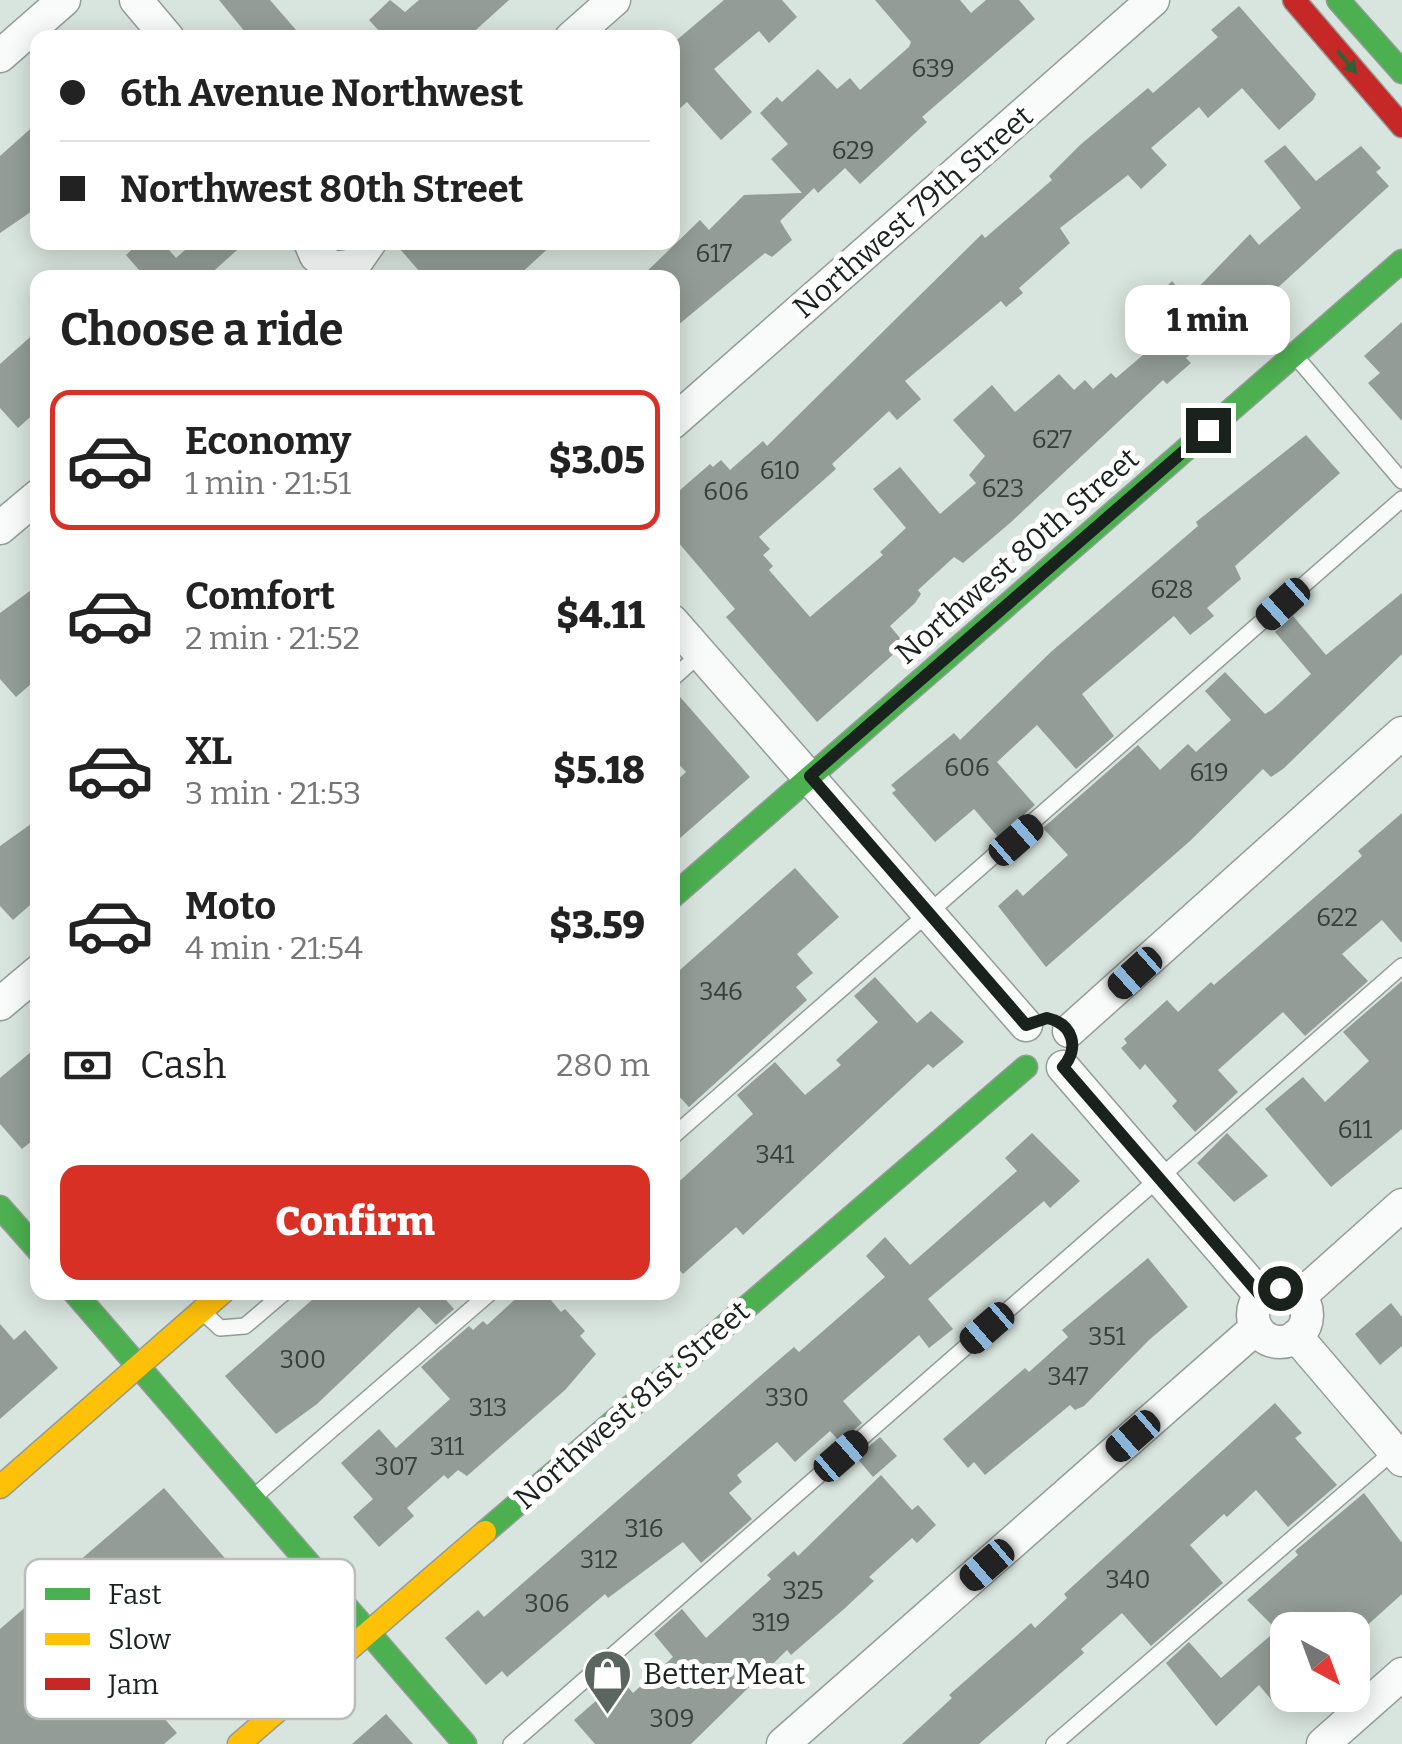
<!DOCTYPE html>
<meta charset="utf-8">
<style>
:root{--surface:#fff;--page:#f6f6f6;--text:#222;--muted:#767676;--line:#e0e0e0;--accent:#d93025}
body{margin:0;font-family:Bitter,serif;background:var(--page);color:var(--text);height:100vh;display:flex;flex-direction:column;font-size:38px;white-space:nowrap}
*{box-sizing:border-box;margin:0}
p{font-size:32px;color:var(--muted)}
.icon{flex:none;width:55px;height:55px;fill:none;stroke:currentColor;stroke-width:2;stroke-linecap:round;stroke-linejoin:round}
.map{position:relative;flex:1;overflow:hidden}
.sheet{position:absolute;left:30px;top:270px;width:650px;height:1030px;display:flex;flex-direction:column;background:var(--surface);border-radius:20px;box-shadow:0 5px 25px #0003}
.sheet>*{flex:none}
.hud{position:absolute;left:30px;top:30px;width:650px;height:220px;border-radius:20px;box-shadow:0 5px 25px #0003;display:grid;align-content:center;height:220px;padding:0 30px;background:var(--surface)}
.needle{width:65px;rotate:139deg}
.tools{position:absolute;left:1270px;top:1612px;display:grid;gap:20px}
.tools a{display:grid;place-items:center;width:100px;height:100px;border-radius:20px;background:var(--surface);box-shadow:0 5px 25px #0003;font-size:50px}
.end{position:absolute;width:45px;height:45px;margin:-22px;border:12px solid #1a221e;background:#fff;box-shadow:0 0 0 5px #fff}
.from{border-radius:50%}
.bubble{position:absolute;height:70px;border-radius:20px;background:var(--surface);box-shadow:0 5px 25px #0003;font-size:32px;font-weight:800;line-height:70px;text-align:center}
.car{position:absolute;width:30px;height:60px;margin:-30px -15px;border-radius:12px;box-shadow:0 0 8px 2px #0007;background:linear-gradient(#222 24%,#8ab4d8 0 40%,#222 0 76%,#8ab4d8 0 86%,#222 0)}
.hud b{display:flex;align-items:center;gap:35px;height:95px;font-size:38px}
.hud b+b{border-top:2px solid var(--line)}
.hud i{width:25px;height:25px;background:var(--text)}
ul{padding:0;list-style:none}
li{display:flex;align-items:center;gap:30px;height:140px;margin:0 20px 15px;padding:0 10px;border:5px solid transparent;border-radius:20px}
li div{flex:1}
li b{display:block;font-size:38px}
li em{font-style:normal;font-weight:800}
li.on{border-color:var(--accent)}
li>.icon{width:90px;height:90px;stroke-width:1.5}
h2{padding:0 30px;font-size:45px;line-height:120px}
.pay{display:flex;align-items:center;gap:25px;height:110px;padding:0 30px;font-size:38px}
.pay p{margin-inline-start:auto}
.button{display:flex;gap:20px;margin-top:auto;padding:20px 30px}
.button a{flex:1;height:115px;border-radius:20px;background:var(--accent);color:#fff;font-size:40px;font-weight:800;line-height:115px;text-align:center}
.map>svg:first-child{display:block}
</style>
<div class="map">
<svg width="1402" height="1744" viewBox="0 0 1402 1744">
<rect width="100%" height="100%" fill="#d8e4de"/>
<!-- building -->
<path fill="#939c97" d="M219,0H270L303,38H250Z
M390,0L405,12L419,0H509L467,38H376L381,33L369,20Z
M724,0H782L797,17L769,43L759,31L714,69L752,112L721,140L687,102L672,115V44Z
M875,0H960L971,13L986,0H1019L1035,19L922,117L927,122L860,184L845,168L818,193L814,188L780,221L792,240L772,257L765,253L672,330V278H640L700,220L709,230L744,195L802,193L771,159L788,144L760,113L777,97L782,102L818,69L837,89L850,78L860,90L909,47L911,42Z
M1239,6L1316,94L1313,100L1279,130L1242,88L1208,118L1199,107L1151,148L1167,165L1141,189L1128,175L1060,228L1070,243L1019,288L1023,293L1006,307L1001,301L905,381L921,399L897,420L889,411L832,464L836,469L759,537L770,549L763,555L773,566L769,570L810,617L883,555L880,552L906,528L873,489L900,467L940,514L976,483L969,475L985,456L953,420L992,385L1015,412L1059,374L1074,390L1085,380L1093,389L1111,373L1116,378L1150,349L1140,337L1152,327L1140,313L1172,281L1187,299L1250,234L1259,245L1301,208L1264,161L1285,145L1316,181L1361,146L1381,168L1376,172L1389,186L1238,324L1233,318L1186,358L1191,363L1167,384L1163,380L1010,523L963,563L954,557L918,590L921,594L915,603L890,626L905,644L817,722L726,617L735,609L672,535V497L710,464L713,467L721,460L730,470L763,441L767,446L982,234L985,238L1052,180L1049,176L1080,145L1148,88L1153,93L1218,37L1211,30Z
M38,122V207L0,233V156Z
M140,242H162L176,258L194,242H246L206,278H146L126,255Z
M394,242H555L516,278H425Z
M1402,322V421L1368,383L1380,373L1364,356Z
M38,330V410L18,428L0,408V364Z
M1306,435L1340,473L1235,566L1241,579L1207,608L1214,616L1190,635L1174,616L1082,694L1114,736L1076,769L1037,725L997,762L1035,805L998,837L974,809L935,842L892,793L896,790L891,785L954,733L960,740L1052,651L1198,526L1196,522Z
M38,585V678L16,697L0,679V613Z
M1402,593V654L1283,769L1271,777L1263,769L1190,841L1046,967L998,906L1017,889L1023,896L1068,855L1043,828L1138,745L1160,770L1188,744L1196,752L1231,720L1205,691L1225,672L1265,714L1273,709L1311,674L1275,632L1293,616L1326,655Z
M674,690L750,777L672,845V785L686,772L672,757Z
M1402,813V943L1382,920L1342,954L1368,981L1305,1036L1283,1012L1218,1070L1238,1092L1195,1132L1172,1106L1177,1101L1145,1064L1140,1070L1121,1048L1127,1043L1124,1039L1167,1000L1178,1012L1211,982L1214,985L1362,856L1358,851Z
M38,819V898L13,920L0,906V846Z
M795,868L839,917L797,954L813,973L796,987L807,1000L689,1107L672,1089V977Z
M875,977L917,1023L931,1011L964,1042L933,1068L928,1064L743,1235L736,1227L683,1274L672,1262V1188L753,1114L737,1095L775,1062L805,1095L841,1065L836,1060L878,1022L854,996Z
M1402,981V1129L1331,1187L1265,1109L1303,1077L1325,1102L1369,1061L1343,1032Z
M38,1046V1136L22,1149L0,1124V1078Z
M1032,1133L1080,1181L1050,1208L1044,1201L928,1299L953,1329L929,1348L919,1335L843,1401L862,1423L840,1442L830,1431L795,1462L777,1442L737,1475L742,1482L729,1493L752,1519L701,1563L683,1542L608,1598L605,1594L507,1677L502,1671L486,1685L445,1638L478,1610L484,1617L773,1365L794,1347L799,1352L885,1277L866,1256L885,1237L910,1265L1017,1171L1005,1158Z
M1227,1133L1268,1176L1234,1202L1197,1163Z
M1148,1258L1188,1307L1149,1340L1084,1406L1075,1410L1070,1405L985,1475L974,1462L968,1468L943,1439L1025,1368L1029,1372L1068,1337L1062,1330Z
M321,1292H439L454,1309L436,1325L419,1307L317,1404L276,1434L225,1376Z
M523,1292H544L561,1312L565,1309L585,1331L580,1336L596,1354L565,1390L467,1476L458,1470L448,1479L444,1475L407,1508L414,1516L379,1547L353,1517L373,1499L341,1463L379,1429L396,1448L450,1399L421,1367L469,1326L473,1330L483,1321L487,1325Z
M1391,1303L1402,1317V1346L1380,1365L1355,1334Z
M0,1324L14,1340L25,1330L58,1368L0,1419Z
M1275,1403L1302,1433L1295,1438L1337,1485L1288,1527L1256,1490L1227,1517L1224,1514L1190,1545L1223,1583L1151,1646L1122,1613L1081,1649L1084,1653L979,1744H902L952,1698L949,1695L1031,1623L1035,1628L1067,1598L1064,1594Z
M880,1437L897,1456L873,1477L856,1457Z
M881,1475L912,1510L918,1505L936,1525L917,1543L912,1538L869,1577L874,1581L844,1609L791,1655L787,1650L691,1744H595L574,1720L621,1679L633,1693L673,1657L654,1634L682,1609L706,1638L771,1579L767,1575L794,1551L798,1556Z
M164,1488L262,1601L217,1640L213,1636L200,1646L184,1628L128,1677L177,1733L164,1744H0V1629Z
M1364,1493L1402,1543V1594L1362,1630H1288V1691L1274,1703L1259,1685L1216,1726L1166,1663L1189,1642L1221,1678L1277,1630L1247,1600L1298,1555L1295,1551Z
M386,1714L413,1744H352Z"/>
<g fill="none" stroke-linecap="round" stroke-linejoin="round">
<defs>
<path id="lane" d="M1297,358L1402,481
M672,679L701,653
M672,1137L1402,499
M203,1312L220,1328L245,1326L285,1292
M256,1495L491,1292
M511,1744L1402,966
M1054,1744L1395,1450"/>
<path id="street" d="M136,0L168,38
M571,38L614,0
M0,56L64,0
M310,242L316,256L334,268L354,265L370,242
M672,423L1153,0
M0,528L38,496
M672,621L1026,1025
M0,1004L38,972
M1069,1031L1402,733
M1063,1067L1261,1296
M1253 1315a27 27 0 1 1 54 0a27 27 0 1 1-54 0Z
M1299,1297L1402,1205
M1296,1336L1402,1460
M783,1744L1256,1328
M1323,1744L1402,1674"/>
<path id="fast" d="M1338,0L1402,72
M672,897L1402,261
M0,1207L38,1250
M74,1292L465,1744
M485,1532L1026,1067"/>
<path id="slow" d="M0,1487L223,1292
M239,1744L485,1532"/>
<path id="jam" d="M1294,0L1402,126"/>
</defs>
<!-- lane casing -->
<use href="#lane" stroke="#939c97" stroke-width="18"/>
<!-- street casing -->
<use href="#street" stroke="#939c97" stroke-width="35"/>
<!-- fast casing -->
<use href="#fast" stroke="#939c97" stroke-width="25"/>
<!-- slow casing -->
<use href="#slow" stroke="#939c97" stroke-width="25"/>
<!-- jam casing -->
<use href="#jam" stroke="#939c97" stroke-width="25"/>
<!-- lane -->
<use href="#lane" stroke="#f9fbfa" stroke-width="15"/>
<!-- street -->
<use href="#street" stroke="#f9fbfa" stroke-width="32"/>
<!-- fast -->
<use href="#fast" stroke="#4caf50" stroke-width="22"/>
<!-- slow -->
<use href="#slow" stroke="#ffc107" stroke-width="22"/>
<!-- jam -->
<use href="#jam" stroke="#c62828" stroke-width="22"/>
</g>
<!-- one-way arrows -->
<defs><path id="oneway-solid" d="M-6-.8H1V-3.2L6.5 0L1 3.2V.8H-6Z" transform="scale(2.5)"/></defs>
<use fill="#306134" href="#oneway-solid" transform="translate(1347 62) rotate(50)"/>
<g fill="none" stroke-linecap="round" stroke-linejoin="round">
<!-- route -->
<path stroke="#1a221e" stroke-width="12" d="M1208,430L810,776L1026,1025L1047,1018C1073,1024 1080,1048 1063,1067L1261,1296L1280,1288"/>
</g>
<!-- icons -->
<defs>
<symbol id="shop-pin" viewBox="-11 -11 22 30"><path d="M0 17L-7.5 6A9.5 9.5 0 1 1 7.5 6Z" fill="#5c6661" stroke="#fff"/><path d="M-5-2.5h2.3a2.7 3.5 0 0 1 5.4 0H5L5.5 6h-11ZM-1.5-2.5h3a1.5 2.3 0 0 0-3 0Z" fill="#fff"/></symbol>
</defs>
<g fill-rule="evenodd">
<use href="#shop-pin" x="580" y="1646" width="55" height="75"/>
</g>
<g text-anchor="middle" stroke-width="10" stroke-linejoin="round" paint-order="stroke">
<!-- number labels -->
<g font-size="25" fill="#38403c">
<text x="933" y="77">639</text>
<text x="853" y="159">629</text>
<text x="714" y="262">617</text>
<text x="1052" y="448">627</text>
<text x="780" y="479">610</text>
<text x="1003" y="497">623</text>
<text x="726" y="500">606</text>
<text x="1172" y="598">628</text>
<text x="967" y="776">606</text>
<text x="1209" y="781">619</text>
<text x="1337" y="926">622</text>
<text x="721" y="1000">346</text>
<text x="1355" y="1138">611</text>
<text x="775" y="1163">341</text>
<text x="1107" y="1345">351</text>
<text x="303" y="1368">300</text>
<text x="1068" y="1385">347</text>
<text x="787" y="1406">330</text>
<text x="488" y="1416">313</text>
<text x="447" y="1455">311</text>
<text x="396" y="1475">307</text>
<text x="644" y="1537">316</text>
<text x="599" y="1568">312</text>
<text x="1128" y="1588">340</text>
<text x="803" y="1599">325</text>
<text x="547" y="1612">306</text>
<text x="771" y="1631">319</text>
<text x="672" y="1727">309</text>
</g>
<!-- street labels -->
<g font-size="30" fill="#1a221e" stroke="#fff">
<text transform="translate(913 212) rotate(-41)" y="10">Northwest 79th Street</text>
<text transform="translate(1017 556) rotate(-41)" y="10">Northwest 80th Street</text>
<text transform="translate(632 1405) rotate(-41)" y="10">Northwest 81st Street</text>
</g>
<!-- poi labels -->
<g font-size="30" fill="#1a221e" stroke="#fff" text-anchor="start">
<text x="643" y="1684">Better Meat</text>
</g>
</g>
<!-- legend -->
<rect x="25" y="1559" width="330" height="160" rx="15" fill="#fff" stroke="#babdbc" stroke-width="2.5"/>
<rect x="45" y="1588" width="45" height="12" fill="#4caf50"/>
<rect x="45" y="1633" width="45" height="12" fill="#ffc107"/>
<rect x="45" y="1678" width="45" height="12" fill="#c62828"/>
<g font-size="28" fill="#1a221e">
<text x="108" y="1604">Fast</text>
<text x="108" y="1649">Slow</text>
<text x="108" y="1694">Jam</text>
</g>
</svg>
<div class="tools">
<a><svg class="needle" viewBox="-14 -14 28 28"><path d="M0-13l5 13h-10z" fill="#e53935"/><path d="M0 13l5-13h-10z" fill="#767676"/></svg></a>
</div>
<i class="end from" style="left:1280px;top:1288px"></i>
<i class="end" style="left:1208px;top:430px"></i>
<div class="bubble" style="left:1125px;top:285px;width:165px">1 min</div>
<i class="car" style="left:1283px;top:604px;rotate:228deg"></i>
<i class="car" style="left:1016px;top:840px;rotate:49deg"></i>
<i class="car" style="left:1135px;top:973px;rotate:228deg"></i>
<i class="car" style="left:987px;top:1328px;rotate:229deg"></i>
<i class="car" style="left:1133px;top:1436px;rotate:229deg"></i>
<i class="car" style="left:841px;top:1456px;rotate:49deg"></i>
<i class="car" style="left:987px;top:1565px;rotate:229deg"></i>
<div class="hud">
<b><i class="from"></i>6th Avenue Northwest</b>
<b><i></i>Northwest 80th Street</b>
</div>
<section class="sheet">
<h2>Choose a ride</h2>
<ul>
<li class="on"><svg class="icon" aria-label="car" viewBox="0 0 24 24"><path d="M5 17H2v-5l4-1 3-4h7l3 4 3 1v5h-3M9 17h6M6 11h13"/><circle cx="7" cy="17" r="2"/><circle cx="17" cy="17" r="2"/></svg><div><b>Economy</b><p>1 min · 21:51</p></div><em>$3.05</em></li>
<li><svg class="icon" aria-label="car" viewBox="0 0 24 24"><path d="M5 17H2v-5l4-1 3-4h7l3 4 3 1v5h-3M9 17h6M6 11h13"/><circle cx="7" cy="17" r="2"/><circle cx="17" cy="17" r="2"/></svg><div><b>Comfort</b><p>2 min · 21:52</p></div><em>$4.11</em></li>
<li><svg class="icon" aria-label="car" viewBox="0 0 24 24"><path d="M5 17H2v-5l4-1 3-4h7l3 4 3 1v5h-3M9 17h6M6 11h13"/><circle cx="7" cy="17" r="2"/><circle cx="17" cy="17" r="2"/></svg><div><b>XL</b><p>3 min · 21:53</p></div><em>$5.18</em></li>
<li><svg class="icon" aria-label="car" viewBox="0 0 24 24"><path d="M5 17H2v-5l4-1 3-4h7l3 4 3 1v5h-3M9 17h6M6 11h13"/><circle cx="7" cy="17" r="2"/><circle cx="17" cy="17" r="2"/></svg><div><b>Moto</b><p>4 min · 21:54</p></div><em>$3.59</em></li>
</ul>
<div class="pay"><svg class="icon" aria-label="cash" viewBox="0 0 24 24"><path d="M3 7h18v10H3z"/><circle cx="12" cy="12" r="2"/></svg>Cash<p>280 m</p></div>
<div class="button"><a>Confirm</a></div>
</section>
</div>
